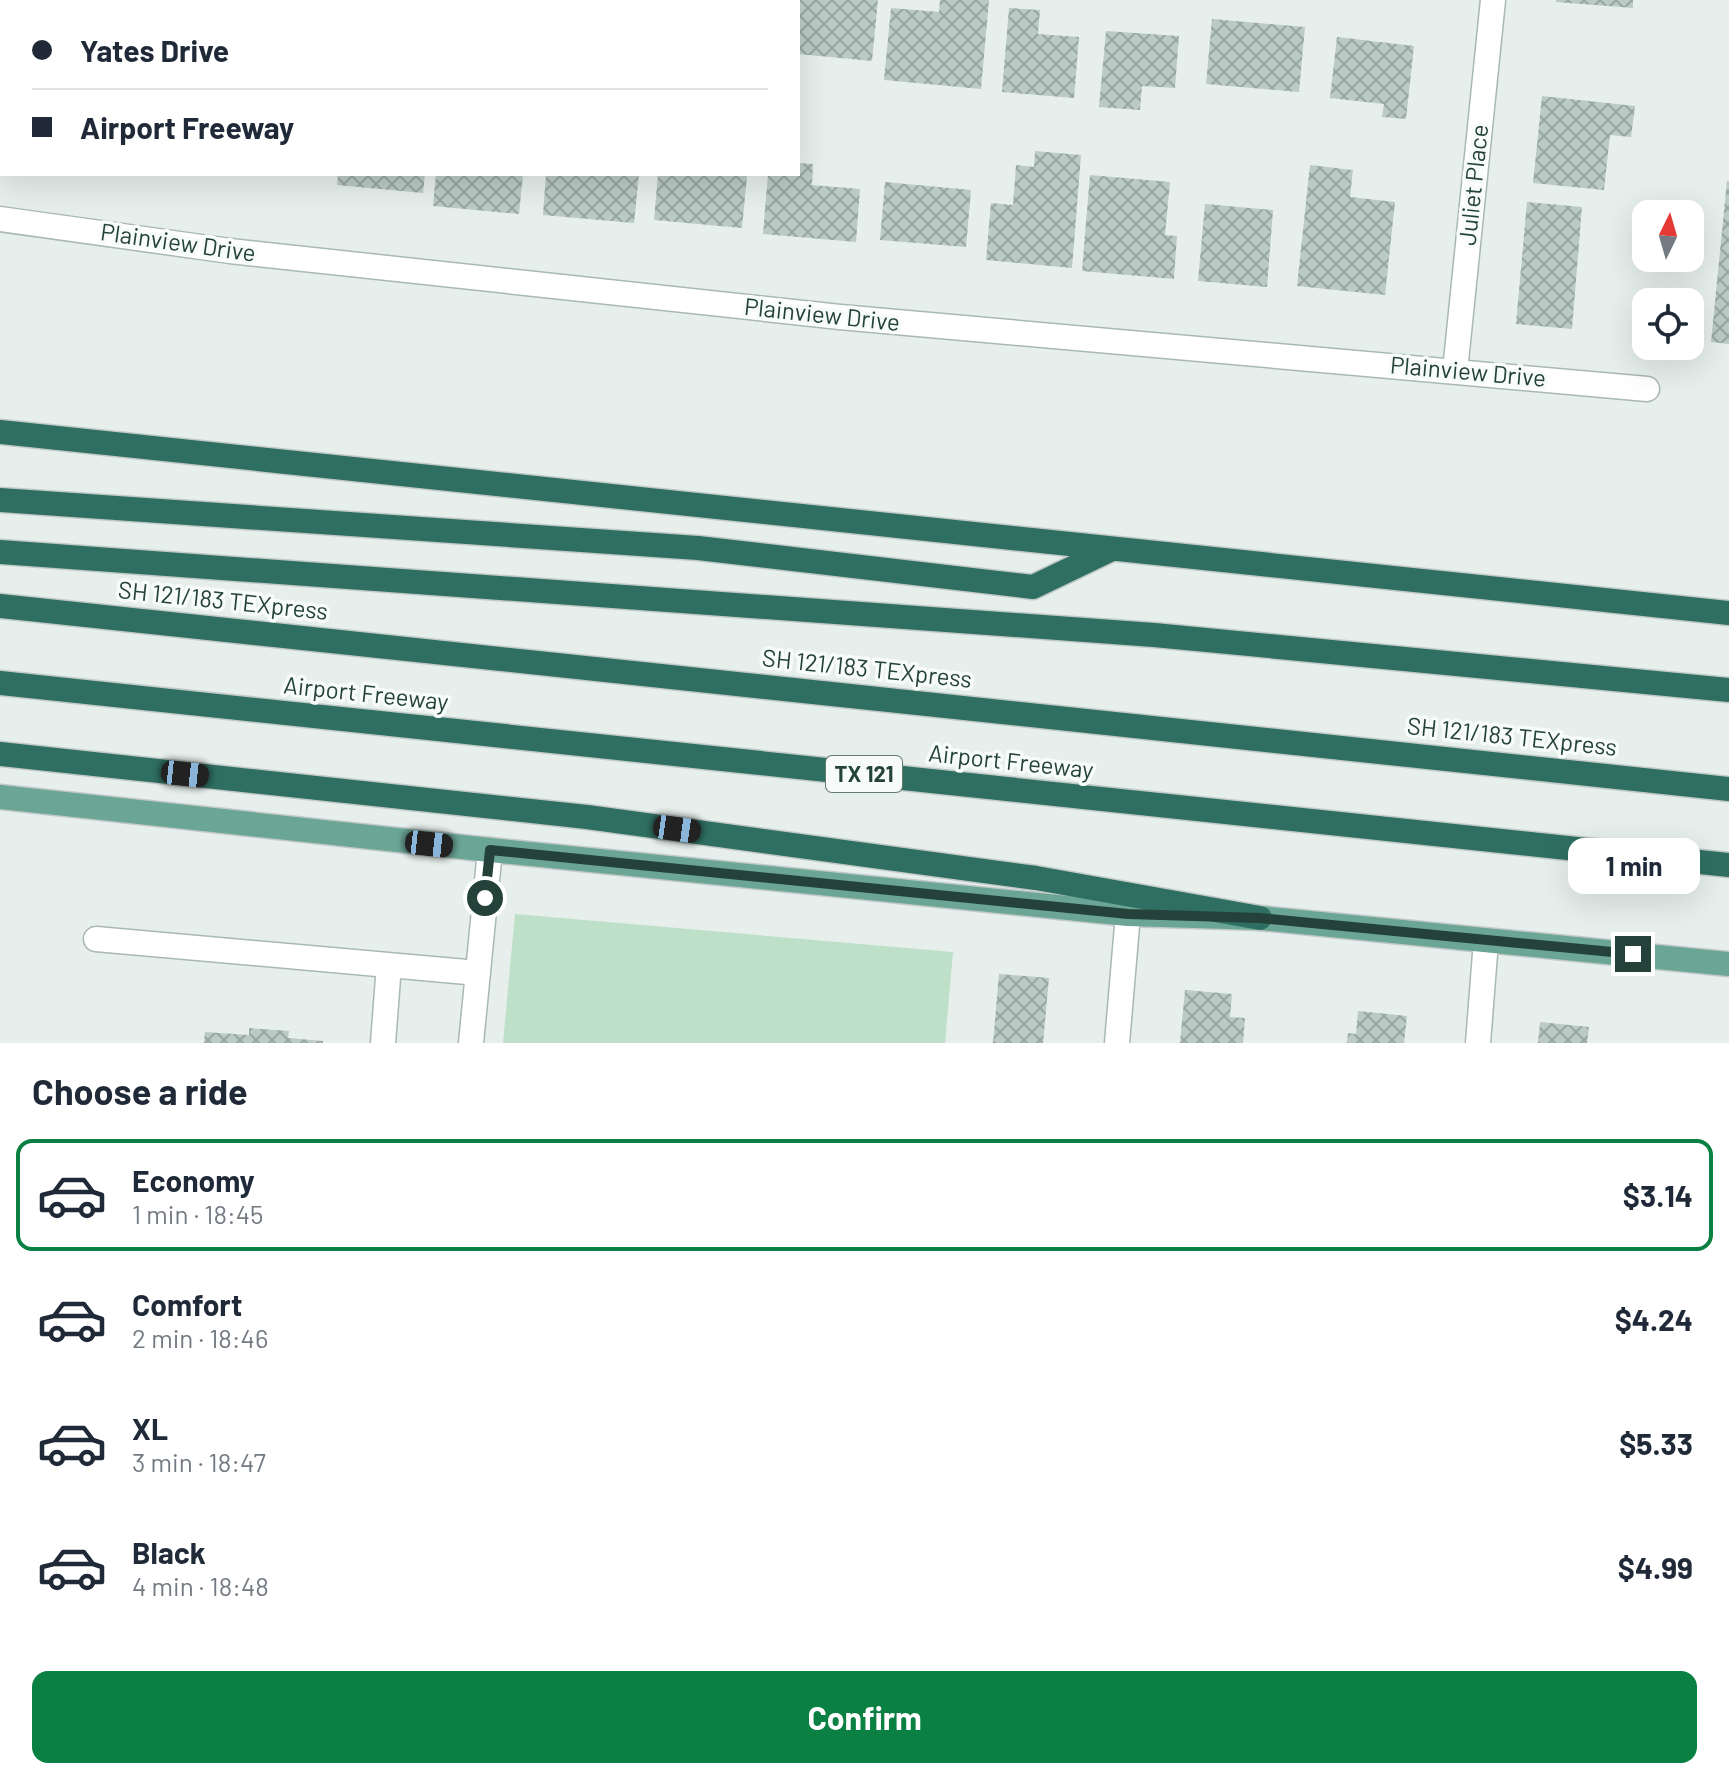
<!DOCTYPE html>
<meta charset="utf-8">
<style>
:root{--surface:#fff;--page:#f6f6f7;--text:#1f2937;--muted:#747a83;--line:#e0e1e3;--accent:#0b8043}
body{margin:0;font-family:Barlow,sans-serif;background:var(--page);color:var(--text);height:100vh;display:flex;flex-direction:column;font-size:30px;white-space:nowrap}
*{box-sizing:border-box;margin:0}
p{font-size:26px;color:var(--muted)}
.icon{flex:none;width:44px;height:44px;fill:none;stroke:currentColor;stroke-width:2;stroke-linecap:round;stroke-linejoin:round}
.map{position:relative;height:1043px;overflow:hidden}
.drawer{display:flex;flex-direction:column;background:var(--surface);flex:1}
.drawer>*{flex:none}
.hud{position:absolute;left:0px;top:0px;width:800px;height:176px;box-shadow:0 8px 32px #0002;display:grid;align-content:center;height:176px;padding:0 32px;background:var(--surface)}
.needle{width:52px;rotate:5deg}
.fabs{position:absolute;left:1632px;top:200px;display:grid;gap:16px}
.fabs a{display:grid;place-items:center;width:72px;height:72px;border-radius:16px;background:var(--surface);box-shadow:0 8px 32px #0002;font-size:40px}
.end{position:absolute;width:36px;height:36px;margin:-18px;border:10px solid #24423a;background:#fff;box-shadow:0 0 0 4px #fff}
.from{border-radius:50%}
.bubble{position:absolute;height:56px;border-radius:16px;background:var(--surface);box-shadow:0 8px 32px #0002;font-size:26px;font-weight:700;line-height:56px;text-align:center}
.car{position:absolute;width:24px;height:48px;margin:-24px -12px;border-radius:10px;box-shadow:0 0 6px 2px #0007;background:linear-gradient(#222 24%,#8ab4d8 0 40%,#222 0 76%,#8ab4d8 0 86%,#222 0)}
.hud b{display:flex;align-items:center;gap:28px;height:76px;font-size:30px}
.hud b+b{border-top:2px solid var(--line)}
.hud i{width:20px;height:20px;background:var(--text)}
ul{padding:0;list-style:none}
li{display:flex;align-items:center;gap:24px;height:112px;margin:0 16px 12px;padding:0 16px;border:4px solid transparent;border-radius:16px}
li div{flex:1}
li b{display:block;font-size:30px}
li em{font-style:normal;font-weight:700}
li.selected{border-color:var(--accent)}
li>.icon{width:72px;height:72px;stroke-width:1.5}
h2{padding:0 32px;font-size:36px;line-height:96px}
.cta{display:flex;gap:16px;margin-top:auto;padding:16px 32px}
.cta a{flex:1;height:92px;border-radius:16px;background:var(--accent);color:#fff;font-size:32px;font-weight:700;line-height:92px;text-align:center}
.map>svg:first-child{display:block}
</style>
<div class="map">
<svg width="1729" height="1043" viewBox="0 0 1729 1043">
<defs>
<pattern id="building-cross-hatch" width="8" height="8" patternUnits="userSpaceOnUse" patternTransform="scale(2)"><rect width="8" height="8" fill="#bbcac4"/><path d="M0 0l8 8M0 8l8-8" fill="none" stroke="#98a6a0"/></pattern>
</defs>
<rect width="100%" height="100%" fill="#e6efeb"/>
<!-- grass -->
<path fill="#bfe0c8" d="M515,914L953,952L945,1043H503Z"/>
<!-- building -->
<path fill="url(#building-cross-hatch)" d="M798,0H878L872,61L798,54Z
M940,0H989L981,89L884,80L891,8L939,12Z
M1556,0H1633V8L1556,2Z
M1009,8L1040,10L1038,34L1079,37L1074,98L1002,92Z
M1212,19L1305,27L1299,92L1206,84Z
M1106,31L1179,36L1175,88L1142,86L1140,110L1099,107Z
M1337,37L1414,46L1406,119L1382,117L1384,104L1330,98Z
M1542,96L1635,106L1631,137L1610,135L1604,190L1533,183Z
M1035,151L1081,155L1072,268L986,260L991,203L1013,205L1016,165L1034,167Z
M798,163L813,164L812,185L860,189L856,242L763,234L768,174H798Z
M1310,165L1353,170L1350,197L1395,202L1385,295L1297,286Z
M338,174H425L423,193L337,185Z
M436,174H523L519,214L433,206Z
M546,174H639L634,223L543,215Z
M658,174L747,176L742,228L654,220Z
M1090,175L1170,182L1165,235L1177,236L1174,279L1082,271Z
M1727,181H1729V344L1711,342Z
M885,182L971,190L966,247L880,240Z
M1527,202L1582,207L1572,329L1516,324Z
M1205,204L1273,210L1267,287L1198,281Z
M999,974L1049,978L1043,1043H993Z
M1185,990L1232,994L1230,1017L1245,1018L1243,1043H1180Z
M1358,1011L1407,1016L1404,1043H1347L1348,1033L1356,1034Z
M1540,1022L1589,1027L1587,1043H1538Z
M249,1028L289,1031L288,1038L323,1041V1043H204L205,1032L249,1035Z"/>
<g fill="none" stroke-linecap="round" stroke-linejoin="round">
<defs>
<path id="minor" d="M0,219L230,251L840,317L1647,389
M1455,371L1493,0
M96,939L478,973
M383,1043L389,965
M471,1043L490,850
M1117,1043L1128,914
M1478,1043L1486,941"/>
<path id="major" d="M0,797L490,850L1128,914L1260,918L1729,964"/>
<path id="highway" d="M0,432L1729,613
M0,500L698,548L1033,587L1110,550
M0,552L1154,635L1729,690
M0,606L1729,789
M0,683L1729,865
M0,754L587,817L1036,878L1260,918"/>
</defs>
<!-- minor casing -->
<use href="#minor" stroke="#a8b8b2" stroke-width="27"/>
<!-- major casing -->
<use href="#major" stroke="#c2cac8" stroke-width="27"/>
<!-- highway casing -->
<use href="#highway" stroke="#c2cac8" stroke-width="27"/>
<!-- minor -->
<use href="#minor" stroke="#fff" stroke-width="24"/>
<!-- major -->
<use href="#major" stroke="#6aa596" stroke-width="24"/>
<!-- highway -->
<use href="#highway" stroke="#2f6f62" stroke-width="24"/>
</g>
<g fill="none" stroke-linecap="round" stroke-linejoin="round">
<!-- route -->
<path stroke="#24423a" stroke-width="10" d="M485,898L490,850L1128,914L1260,918L1633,954"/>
</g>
<g text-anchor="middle" stroke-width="7" stroke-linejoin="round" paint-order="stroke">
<!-- shield labels -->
<rect fill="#f7fbf9" stroke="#637a73" stroke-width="2" x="826" y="756" width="76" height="36" rx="6"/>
<g font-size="22" font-weight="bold" fill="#24423a">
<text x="864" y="782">TX 121</text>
</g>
<!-- street labels -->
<g font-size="24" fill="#24423a" stroke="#f7fbf9">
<text transform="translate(1474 185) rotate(-84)" y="8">Juliet Place</text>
<text transform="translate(178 243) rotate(8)" y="8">Plainview Drive</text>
<text transform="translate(822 315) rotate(6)" y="8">Plainview Drive</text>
<text transform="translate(1468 372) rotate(5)" y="8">Plainview Drive</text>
<text transform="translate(223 601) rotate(6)" y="8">SH 121/183 TEXpress</text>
<text transform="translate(867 669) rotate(6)" y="8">SH 121/183 TEXpress</text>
<text transform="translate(366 694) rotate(6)" y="8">Airport Freeway</text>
<text transform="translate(1512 737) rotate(6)" y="8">SH 121/183 TEXpress</text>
<text transform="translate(1011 762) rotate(6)" y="8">Airport Freeway</text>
</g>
</g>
</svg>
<div class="fabs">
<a><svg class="needle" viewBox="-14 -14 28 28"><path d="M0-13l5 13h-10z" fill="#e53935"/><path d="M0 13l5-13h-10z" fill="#747a83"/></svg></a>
<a><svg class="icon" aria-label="locate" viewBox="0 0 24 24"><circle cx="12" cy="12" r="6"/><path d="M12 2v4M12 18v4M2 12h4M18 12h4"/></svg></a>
</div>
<i class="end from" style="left:485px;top:898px"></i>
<i class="end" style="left:1633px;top:954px"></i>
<div class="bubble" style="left:1568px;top:838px;width:132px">1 min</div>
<i class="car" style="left:185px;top:774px;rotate:96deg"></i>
<i class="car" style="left:677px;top:829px;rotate:98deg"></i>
<i class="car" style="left:429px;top:844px;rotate:96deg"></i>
<div class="hud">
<b><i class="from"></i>Yates Drive</b>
<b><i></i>Airport Freeway</b>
</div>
</div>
<section class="drawer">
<h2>Choose a ride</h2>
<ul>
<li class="selected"><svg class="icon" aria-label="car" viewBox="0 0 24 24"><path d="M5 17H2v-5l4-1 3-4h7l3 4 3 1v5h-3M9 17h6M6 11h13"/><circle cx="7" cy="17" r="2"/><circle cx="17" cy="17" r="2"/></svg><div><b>Economy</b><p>1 min · 18:45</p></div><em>$3.14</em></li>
<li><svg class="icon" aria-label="car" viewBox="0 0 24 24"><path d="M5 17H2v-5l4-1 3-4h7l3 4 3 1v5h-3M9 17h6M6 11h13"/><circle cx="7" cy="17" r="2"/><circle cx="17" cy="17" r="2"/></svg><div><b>Comfort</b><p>2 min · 18:46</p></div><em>$4.24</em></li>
<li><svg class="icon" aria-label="car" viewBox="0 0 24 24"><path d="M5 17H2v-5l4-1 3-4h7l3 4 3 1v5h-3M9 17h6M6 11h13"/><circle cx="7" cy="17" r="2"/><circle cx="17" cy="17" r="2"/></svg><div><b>XL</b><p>3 min · 18:47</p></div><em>$5.33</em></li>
<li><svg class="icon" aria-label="car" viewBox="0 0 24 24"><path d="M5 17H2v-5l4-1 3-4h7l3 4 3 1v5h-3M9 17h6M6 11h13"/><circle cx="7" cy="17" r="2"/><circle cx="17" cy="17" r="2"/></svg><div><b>Black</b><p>4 min · 18:48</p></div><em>$4.99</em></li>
</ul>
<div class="cta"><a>Confirm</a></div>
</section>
